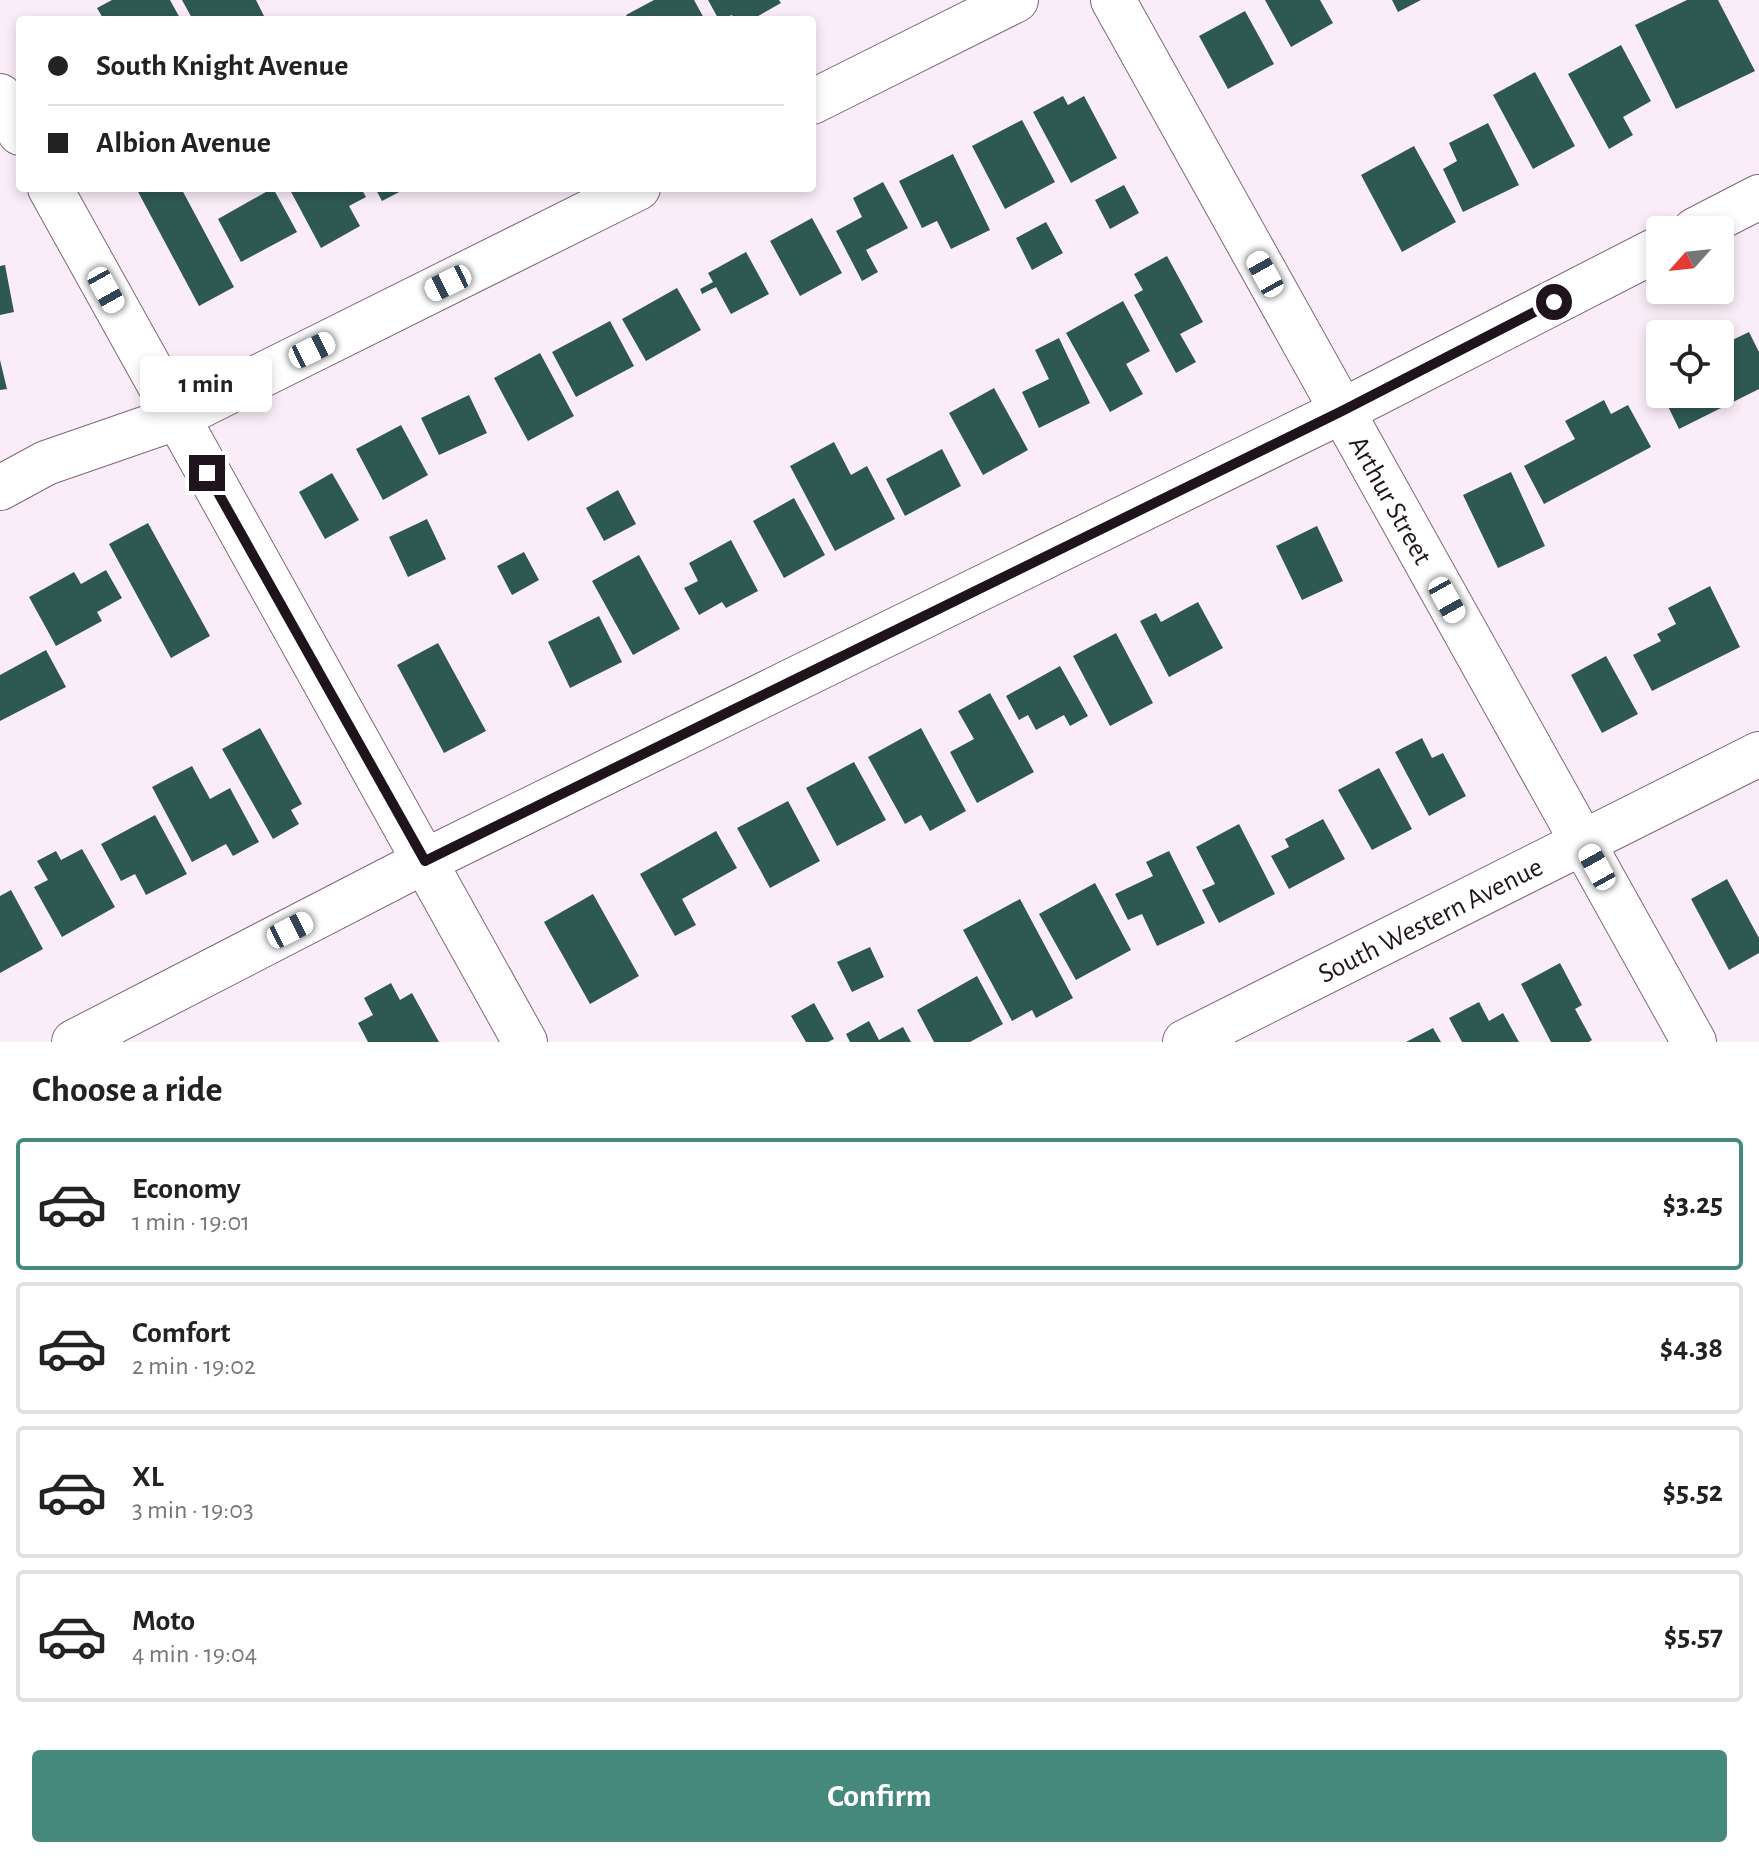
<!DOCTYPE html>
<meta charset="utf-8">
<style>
:root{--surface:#fff;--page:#f6f6f6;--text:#222;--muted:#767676;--line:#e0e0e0;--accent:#45897d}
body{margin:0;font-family:"Alegreya Sans",sans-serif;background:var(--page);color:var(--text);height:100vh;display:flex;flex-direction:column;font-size:30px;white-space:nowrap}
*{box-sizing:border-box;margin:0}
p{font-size:26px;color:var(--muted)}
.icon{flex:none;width:44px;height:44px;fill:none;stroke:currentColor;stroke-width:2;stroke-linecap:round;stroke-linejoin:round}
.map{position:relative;height:1042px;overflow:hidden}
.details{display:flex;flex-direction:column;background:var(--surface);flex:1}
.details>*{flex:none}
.banner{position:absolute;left:16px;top:16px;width:800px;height:176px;border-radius:8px;box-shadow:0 4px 12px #0003;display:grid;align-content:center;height:176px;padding:0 32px;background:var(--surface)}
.needle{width:52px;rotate:243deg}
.tools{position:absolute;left:1646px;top:216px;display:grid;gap:16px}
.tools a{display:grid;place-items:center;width:88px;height:88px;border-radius:8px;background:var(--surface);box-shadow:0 4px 12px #0003;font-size:40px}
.end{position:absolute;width:36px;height:36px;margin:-18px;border:10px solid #1f141c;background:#fff;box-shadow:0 0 0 4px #fff}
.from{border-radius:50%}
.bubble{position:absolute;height:56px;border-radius:8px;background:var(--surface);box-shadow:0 4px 12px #0003;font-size:26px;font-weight:700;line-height:56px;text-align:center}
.car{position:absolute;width:24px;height:48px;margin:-24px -12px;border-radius:10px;box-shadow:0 0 6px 2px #0007;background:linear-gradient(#fff 24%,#345 0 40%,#fff 0 76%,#345 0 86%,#fff 0)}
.banner b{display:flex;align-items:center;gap:28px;height:76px;font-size:30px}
.banner b+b{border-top:2px solid var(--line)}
.banner i{width:20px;height:20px;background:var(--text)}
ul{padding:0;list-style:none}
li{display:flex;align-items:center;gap:24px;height:132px;margin:0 16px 12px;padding:0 16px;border:4px solid var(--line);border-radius:8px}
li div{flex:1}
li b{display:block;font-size:30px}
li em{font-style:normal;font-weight:700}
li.selected{border-color:var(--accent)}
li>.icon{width:72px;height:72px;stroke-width:1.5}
h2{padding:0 32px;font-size:36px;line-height:96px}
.button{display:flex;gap:16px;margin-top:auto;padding:16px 32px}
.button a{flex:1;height:92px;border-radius:8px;background:var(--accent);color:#fff;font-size:32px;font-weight:700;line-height:92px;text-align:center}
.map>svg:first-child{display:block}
</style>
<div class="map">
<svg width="1759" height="1042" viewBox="0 0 1759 1042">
<rect width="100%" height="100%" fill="#fbedf7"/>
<!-- building -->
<path fill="#2e5951" d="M112,0H170L181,20H104L97,8Z
M182,0H256L266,20H193Z
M654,0H694L705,20H629L626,15Z
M708,0H779L781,3L751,20H734L732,15L719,20Z
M1265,0H1320L1333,23L1291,47Z
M1392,0H1421L1398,12Z
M1687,0H1718L1755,71L1676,109L1635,25Z
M1245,11L1274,64L1228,89L1199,36Z
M1621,45L1651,101L1623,117L1633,135L1609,149L1568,74Z
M1535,72L1575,146L1533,169L1493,95Z
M1063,96L1068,105L1084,96L1117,158L1071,183L1033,112Z
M1022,120L1055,182L1005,209L972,146Z
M1488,123L1519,185L1463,212L1443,169L1457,161L1449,143Z
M1414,146L1456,222L1402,252L1361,175Z
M953,154L990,230L951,249L937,221L922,228L899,181Z
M883,182L908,228L866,250L878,272L862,281L836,231L862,217L853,198Z
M1124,185L1139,213L1110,229L1095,200Z
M136,188H181L234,287L199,306Z
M273,188L297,232L241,262L218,219Z
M289,188H361L366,197L349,206L360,226L321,248Z
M375,188H407L382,201Z
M812,218L842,273L800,296L770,241Z
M1046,222L1063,253L1032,270L1016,238Z
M746,252L769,294L731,314L716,287L702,294L700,289L713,282L708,273Z
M1167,256L1203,322L1180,334L1196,362L1176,373L1134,295L1143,290L1134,274Z
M5,265L14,312L0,315V266Z
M677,288L701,330L646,361L622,319Z
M1123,301L1150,351L1126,364L1143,394L1110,412L1066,333Z
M610,321L634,366L576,397L552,352Z
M1749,332L1759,352V389L1679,429L1662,394H1720V346Z
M1059,338L1090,403L1039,428L1022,392L1049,379L1035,350Z
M540,353L574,416L528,441L494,378Z
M0,360L7,389L0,390Z
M994,388L1028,450L983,475L949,413Z
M469,395L487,433L439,455L421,418Z
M1604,400L1611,414L1628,405L1651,447L1544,504L1524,466L1575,439L1565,421Z
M401,425L428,475L383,500L356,449Z
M834,442L851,475L867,466L895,519L835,551L790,466Z
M942,449L961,486L905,516L886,479Z
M1511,472L1545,546L1498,568L1463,495Z
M332,473L359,520L325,539L299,492Z
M618,490L636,524L604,541L586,508Z
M794,498L825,555L784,578L753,521Z
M427,519L446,559L408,577L389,537Z
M148,523L210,636L171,658L109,544Z
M1317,526L1343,581L1302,600L1276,546Z
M731,540L758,591L726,608L722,602L699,615L684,588L698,581L689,563Z
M524,552L539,580L512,595L497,566Z
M639,555L680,629L633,655L592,581Z
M106,570L122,598L97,612L102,621L56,646L29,597L74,572L81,584Z
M1710,586L1740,647L1652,691L1633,655L1661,641L1657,634L1676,624L1668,608Z
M1198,602L1223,648L1169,677L1140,621L1156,613L1161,622Z
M599,616L622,662L570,688L548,642Z
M1116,633L1153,703L1110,726L1073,656Z
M438,643L486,731L444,753L397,665Z
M46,650L66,687L0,721V675Z
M1606,656L1638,714L1602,733L1571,675Z
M1060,666L1088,716L1070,726L1064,715L1036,730L1028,715L1019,720L1006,696Z
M990,693L1034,772L977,803L950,752L974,739L958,711Z
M260,728L302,804L291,810L299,824L273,839L222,749Z
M921,728L966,811L930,831L921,815L905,824L868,757Z
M1422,738L1432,758L1443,753L1466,796L1429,816L1395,752Z
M854,762L886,820L837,846L806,788Z
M192,766L210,799L230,788L259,842L233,856L226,844L192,862L152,787Z
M1379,768L1412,829L1372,850L1338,790Z
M788,801L820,861L770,888L737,828Z
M155,815L187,874L146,895L135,874L121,881L101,844Z
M1323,819L1345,859L1289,889L1271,856L1289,847L1285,839Z
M1239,824L1275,894L1219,923L1202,890L1215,884L1196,847Z
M716,831L737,868L682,899L696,925L675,936L640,874Z
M82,849L115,907L62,937L34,887L48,880L37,861L56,851L61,860Z
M1169,851L1205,923L1157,946L1142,914L1128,920L1115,894L1153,876L1146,862Z
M1727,879L1759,938V953L1729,970L1691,899Z
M1095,883L1131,950L1076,980L1039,914Z
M11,890L43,949L0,973V896Z
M593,894L639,976L590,1004L544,922Z
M1020,899L1073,998L1036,1018L1032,1010L1012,1021L963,930Z
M870,947L884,977L852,992L837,962Z
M1560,963L1582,1005L1575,1009L1592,1040L1589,1042H1551L1521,984Z
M977,976L1003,1024L970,1042H934L917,1010Z
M391,983L400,1000L412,993L439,1042H368L358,1023L373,1015L364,998Z
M1479,1002L1489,1021L1503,1013L1519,1042H1462L1449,1018Z
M814,1003L834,1039L828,1042H806L791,1016Z
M869,1021L879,1040L903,1027L911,1042H850L846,1034Z
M1433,1028L1441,1042H1406Z"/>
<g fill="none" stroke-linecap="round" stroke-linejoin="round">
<defs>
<g id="minor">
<path id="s1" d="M1113,0L1694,1042"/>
<path d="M0,96L20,133"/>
<path d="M812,102L1016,0"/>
<path d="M50,188L525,1042"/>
<path d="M1695,230L1759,197"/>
<path d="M0,488L46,463L176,418L638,188"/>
<path d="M74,1042L425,861L1342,411L1660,248"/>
<path id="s2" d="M1185,1042L1759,754"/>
</g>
</defs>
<!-- minor casing -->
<use href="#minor" stroke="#82657b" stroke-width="46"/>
<!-- minor -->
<use href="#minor" stroke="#fff" stroke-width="44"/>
</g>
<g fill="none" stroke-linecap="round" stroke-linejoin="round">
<!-- route -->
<path stroke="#1f141c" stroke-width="10" d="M207,473L425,861L1342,411L1554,302"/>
</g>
<g text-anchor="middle" stroke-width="8" stroke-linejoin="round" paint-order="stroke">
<!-- street labels -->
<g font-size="28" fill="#1f141c" stroke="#fbedf7">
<text dy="10" stroke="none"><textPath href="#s1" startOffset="572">Arthur Street</textPath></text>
<text dy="10" stroke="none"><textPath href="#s2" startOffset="274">South Western Avenue</textPath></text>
</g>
</g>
</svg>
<div class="tools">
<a><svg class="needle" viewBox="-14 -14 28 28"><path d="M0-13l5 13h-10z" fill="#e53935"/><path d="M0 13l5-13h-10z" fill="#767676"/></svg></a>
<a><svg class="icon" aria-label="locate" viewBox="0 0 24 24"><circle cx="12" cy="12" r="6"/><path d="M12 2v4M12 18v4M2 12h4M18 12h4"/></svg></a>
</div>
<i class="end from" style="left:1554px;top:302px"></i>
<i class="end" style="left:207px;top:473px"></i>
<div class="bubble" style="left:140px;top:356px;width:132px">1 min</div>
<i class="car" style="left:1265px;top:274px;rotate:331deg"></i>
<i class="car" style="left:448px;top:283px;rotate:244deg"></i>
<i class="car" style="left:106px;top:290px;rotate:151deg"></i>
<i class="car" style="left:312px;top:350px;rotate:64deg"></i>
<i class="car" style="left:1447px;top:600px;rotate:151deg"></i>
<i class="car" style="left:1597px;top:867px;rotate:331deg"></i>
<i class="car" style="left:290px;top:930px;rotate:63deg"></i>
<div class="banner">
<b><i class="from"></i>South Knight Avenue</b>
<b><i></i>Albion Avenue</b>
</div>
</div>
<section class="details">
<h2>Choose a ride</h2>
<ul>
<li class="selected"><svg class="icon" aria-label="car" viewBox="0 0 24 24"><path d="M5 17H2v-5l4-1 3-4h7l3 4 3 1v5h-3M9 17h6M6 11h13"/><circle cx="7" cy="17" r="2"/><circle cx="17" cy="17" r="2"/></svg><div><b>Economy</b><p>1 min · 19:01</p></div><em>$3.25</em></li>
<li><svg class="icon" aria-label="car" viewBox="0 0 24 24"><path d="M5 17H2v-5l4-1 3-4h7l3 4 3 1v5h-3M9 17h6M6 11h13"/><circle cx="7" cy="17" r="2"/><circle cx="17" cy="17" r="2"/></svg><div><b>Comfort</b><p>2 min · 19:02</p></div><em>$4.38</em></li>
<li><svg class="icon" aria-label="car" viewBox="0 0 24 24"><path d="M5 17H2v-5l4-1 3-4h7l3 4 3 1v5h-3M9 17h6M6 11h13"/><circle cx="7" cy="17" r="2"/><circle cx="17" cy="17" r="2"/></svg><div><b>XL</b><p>3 min · 19:03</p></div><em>$5.52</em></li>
<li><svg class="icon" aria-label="car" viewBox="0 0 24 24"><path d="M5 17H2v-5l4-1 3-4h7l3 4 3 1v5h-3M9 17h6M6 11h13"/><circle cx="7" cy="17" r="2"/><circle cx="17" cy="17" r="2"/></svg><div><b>Moto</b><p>4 min · 19:04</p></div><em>$5.57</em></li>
</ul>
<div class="button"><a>Confirm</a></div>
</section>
